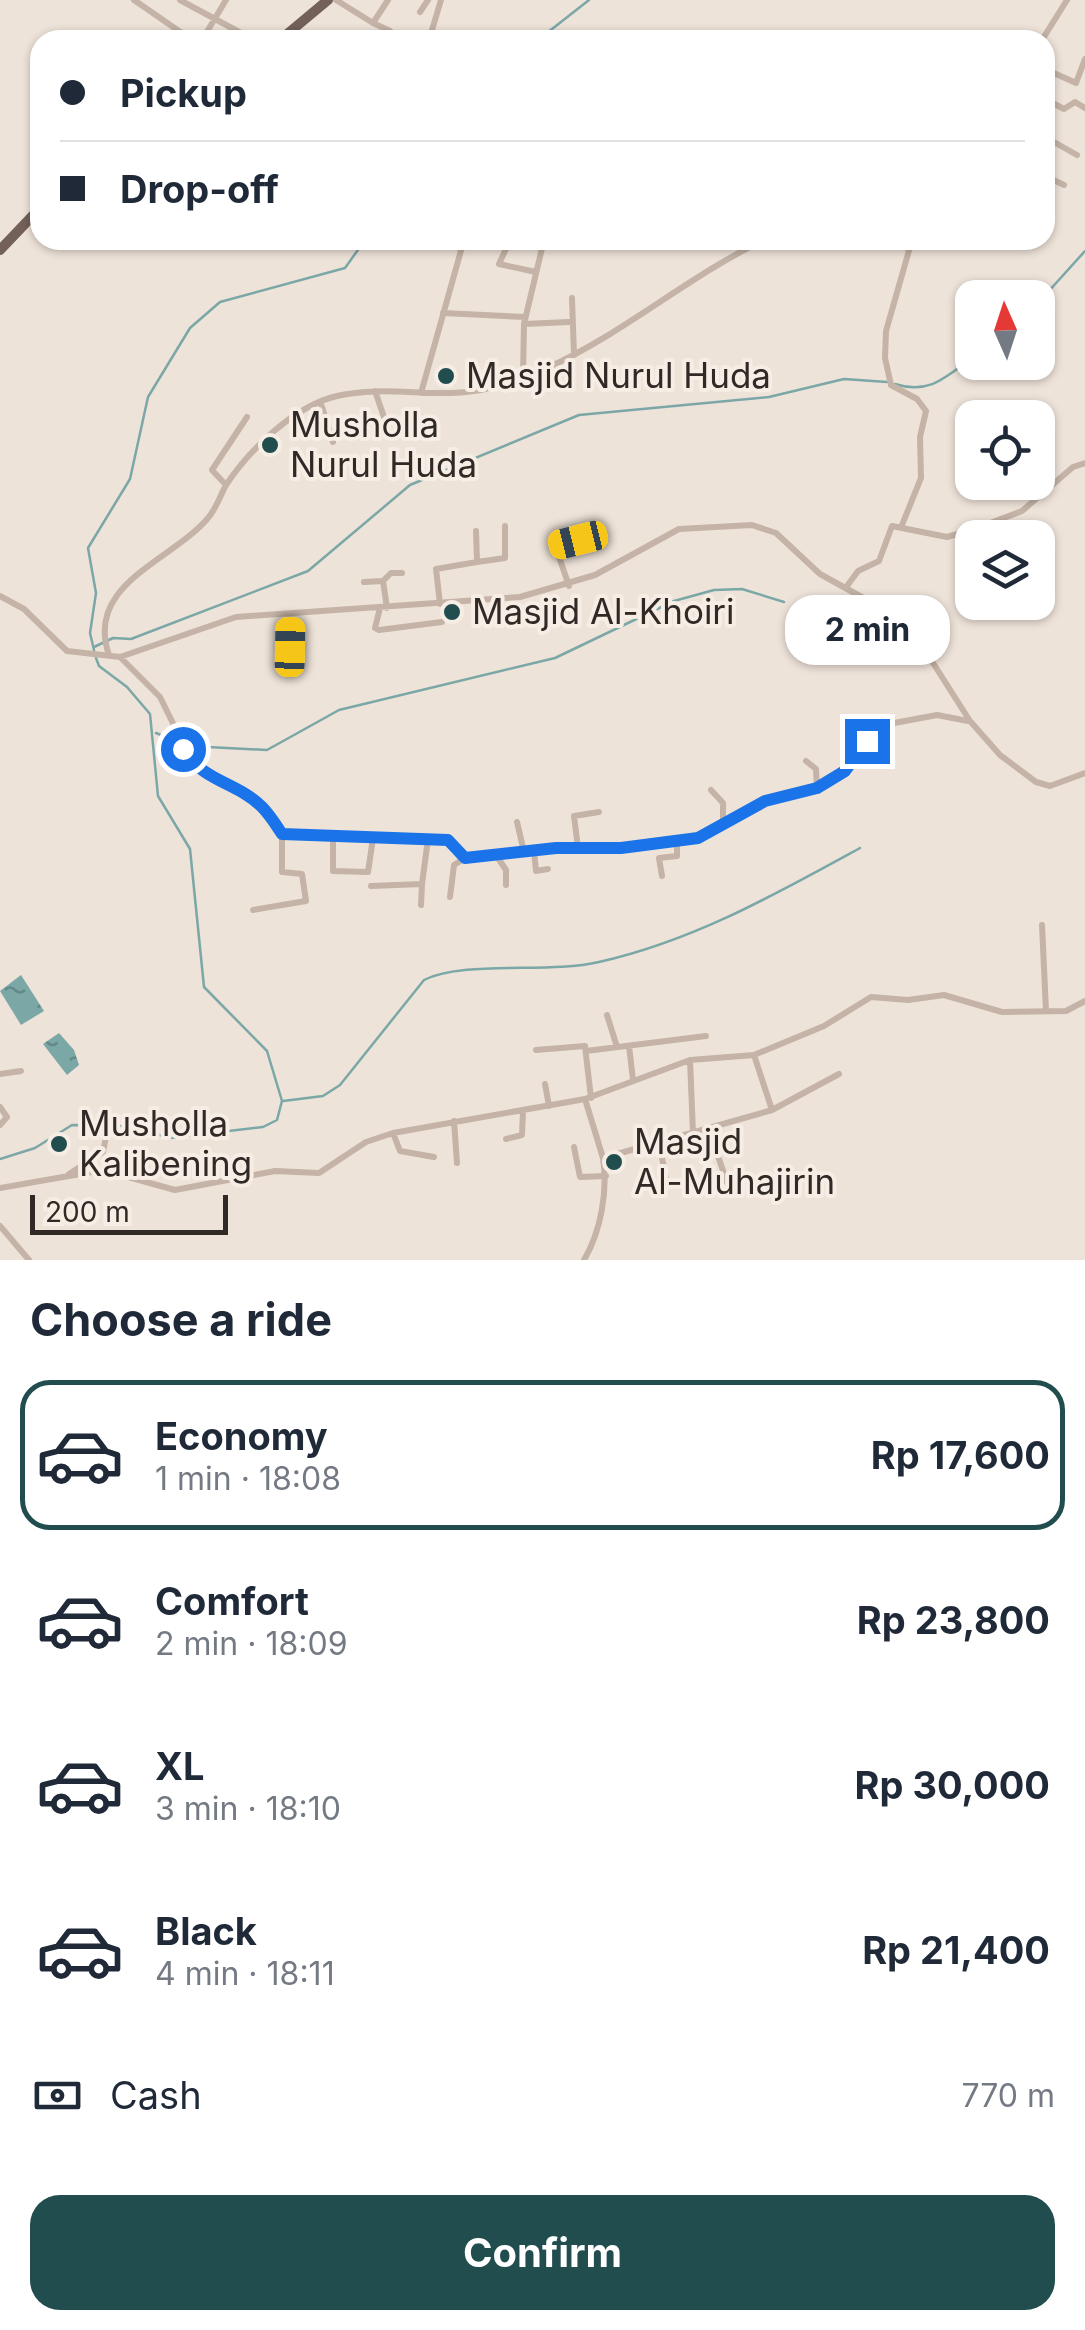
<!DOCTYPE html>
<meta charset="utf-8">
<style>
:root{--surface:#fff;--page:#f2f2f3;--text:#1f2937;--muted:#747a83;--line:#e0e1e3;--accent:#214d4e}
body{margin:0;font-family:Inter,sans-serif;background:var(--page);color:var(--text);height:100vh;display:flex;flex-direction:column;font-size:38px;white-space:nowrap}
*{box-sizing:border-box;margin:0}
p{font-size:32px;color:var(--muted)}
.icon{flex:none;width:55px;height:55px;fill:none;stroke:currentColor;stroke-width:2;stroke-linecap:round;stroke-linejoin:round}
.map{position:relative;height:1260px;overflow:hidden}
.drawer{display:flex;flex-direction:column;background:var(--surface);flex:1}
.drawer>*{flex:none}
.top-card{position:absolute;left:30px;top:30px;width:1025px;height:220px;border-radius:30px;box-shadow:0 2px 8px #0004;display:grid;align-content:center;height:220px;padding:0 30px;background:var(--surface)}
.needle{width:65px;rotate:357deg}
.buttons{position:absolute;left:955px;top:280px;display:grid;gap:20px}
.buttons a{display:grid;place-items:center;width:100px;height:100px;border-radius:20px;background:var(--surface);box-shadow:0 2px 8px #0004;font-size:50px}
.scale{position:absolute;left:30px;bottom:25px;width:198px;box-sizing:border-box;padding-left:10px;border:5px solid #312926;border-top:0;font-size:28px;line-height:35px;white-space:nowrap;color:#312926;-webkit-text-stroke:8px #f6ede4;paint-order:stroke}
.end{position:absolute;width:45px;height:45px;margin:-22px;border:12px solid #1a73e8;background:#fff;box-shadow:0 0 0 5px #fff}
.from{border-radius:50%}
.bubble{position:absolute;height:70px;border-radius:30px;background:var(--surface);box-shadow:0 2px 8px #0004;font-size:32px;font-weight:700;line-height:70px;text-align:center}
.car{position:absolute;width:30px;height:60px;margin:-30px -15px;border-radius:12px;box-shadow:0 0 8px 2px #0007;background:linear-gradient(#f5c518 24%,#345 0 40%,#f5c518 0 76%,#345 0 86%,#f5c518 0)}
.top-card b{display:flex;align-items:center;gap:35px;height:95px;font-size:38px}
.top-card b+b{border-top:2px solid var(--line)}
.top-card i{width:25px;height:25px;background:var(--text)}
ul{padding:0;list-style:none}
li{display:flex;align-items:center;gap:30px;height:150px;margin:0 20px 15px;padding:0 10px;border:5px solid transparent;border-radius:30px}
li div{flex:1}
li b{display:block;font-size:38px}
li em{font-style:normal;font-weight:700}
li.selected{border-color:var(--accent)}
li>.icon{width:90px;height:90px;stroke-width:1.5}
h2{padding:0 30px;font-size:45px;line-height:120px}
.pay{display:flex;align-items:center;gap:25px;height:110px;padding:0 30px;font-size:38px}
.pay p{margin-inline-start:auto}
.button{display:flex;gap:20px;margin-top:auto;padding:20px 30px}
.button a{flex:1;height:115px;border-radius:30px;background:var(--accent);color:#fff;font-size:40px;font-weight:700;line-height:115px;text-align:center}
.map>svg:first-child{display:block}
</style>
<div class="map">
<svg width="1085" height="1260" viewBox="0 0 1085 1260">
<defs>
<pattern id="water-ripples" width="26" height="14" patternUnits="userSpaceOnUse" patternTransform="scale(2.5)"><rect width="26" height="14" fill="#7ba7a7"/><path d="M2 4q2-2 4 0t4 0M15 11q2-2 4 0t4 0" fill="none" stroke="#658888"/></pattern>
</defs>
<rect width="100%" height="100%" fill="#eee3d9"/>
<!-- water -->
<path fill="url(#water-ripples)" d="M21,975L44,1011L21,1025L0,991Z
M59,1033L74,1050L79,1065L67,1075L43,1044Z"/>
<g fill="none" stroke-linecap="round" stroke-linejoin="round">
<!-- stream -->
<path stroke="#7ba7a7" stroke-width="2.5" d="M538,40L589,0
M1038,303L1085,251
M895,384C929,395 946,377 972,358
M94,647L113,638L131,639L308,571L410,485L579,415L769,397L844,379L887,382
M94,650L90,633L96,593L88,548L130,479L148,397L190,328L220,302L345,268L365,240
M156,733L181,743
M188,746L267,750L339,710L555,658L674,601L714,590L742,589L784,602
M283,1101L323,1096L340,1085L424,980C464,960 549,974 599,962C693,941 776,894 860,848
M0,1159L35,1148L72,1125L128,1126L170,1138L263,1127L277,1120L282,1101L267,1051L204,987L190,849L158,796L150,714L127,687L99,666L96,658"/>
<!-- minor -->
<path stroke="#c4b3a6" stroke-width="6" d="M134,0L192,40
M180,0L254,40
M336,0L373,23
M388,0L373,23L390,31L388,40
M420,12L428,0
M432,30L441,0
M202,40L226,0
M1042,40L1067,0
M1045,69L1076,83L1085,59
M1045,99L1064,109L1075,102L1085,108
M1045,137L1077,155
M1045,176L1064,185
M510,240L499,264L536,272
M113,245L115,240
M572,298L574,355
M443,313L525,317
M524,324L569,322
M523,378L524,324L544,240
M375,391L386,423
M421,393L464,240
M321,404L333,442
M226,485L212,470L247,417
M902,525L921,478L920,437L926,411L917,399L891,385L885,358L886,331L912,240
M477,562L505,558V526
M383,581L391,573H402
M364,582L383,581L387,608
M569,586L556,548L598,535
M847,586L858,571L879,561L892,526L947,537L972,530L1022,511L1073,467L1085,463
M0,596L24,609L67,651L120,657L236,617L520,597L595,575L679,529L752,525L776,533L820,574L878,606L919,641L970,721L1000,755L1036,782L1050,786L1085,773
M440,604L436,569L477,562L476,531
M380,608L375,628L379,630L442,622
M289,647L290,615
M109,655C84,584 172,561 208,518C216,509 220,496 226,485C250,449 294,406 337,396C376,387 413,394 451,393C483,393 519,381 547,368C623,334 688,276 764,240
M120,657L160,697L194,766L262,807L282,834L448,840L465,858L556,848H621L698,837L765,801L817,789L845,771L867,741L889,724L937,715L968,721
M806,761L816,769L817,789
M711,790L723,803V824
M517,822L524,852
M333,837V871L368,872L373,838
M578,848L574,816L599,812
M534,851L536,871L548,869
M496,855L506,870V885
M662,876L659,858L677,856V842
M371,886L422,884L428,839
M450,897L454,865L465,858
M421,905L422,884
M253,910L306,901L302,874L282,872V834
M1042,925L1046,1011
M607,1015L617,1047
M629,1046L633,1080
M536,1050L585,1046L591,1098
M586,1051L706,1036
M690,1060L693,1133
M0,1074L21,1071
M545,1084L549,1106
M585,1099L603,1158L772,1110L754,1055
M0,1107L7,1117L0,1125
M772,1110L839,1074
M454,1121L457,1163
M709,1130L729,1188
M393,1133L400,1151L434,1157
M506,1139L522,1135L523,1111
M659,1142L666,1179
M574,1147L580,1177L606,1176
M105,1169L133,1163
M69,1174L103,1152L107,1132
M0,1188L103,1170L175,1190L275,1171L319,1173L366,1142L393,1133L585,1099L690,1060L754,1055L824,1026L871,997L908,1000L944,995L1002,1012L1066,1011L1085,1001
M0,1226L29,1260
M584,1260C601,1231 608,1191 603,1158"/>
<!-- primary -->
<path stroke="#726059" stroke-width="10" d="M280,40L328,0
M0,250L40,208"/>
</g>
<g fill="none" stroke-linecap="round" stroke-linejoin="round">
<!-- route -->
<path stroke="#1a73e8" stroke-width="12" d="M183,749C203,782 237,782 262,807C270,815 276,825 282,834L448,840L465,858L556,848H621L698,838L765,801L817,788L845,771L867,741"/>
</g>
<!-- markers -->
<g fill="#214d4e" stroke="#f6ede4" stroke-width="4">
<circle cx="446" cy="376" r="10"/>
<circle cx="270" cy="445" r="10"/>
<circle cx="452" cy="612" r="10"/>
<circle cx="59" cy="1144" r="10"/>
<circle cx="614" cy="1162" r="10"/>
</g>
<g text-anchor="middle" stroke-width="8" stroke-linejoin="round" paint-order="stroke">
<!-- poi labels -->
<g font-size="35" fill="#312926" stroke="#f6ede4" text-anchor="start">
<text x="466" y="388">Masjid Nurul Huda</text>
<text x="290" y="437">Musholla<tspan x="290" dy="40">Nurul Huda</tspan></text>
<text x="472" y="624">Masjid Al-Khoiri</text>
<text x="79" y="1136">Musholla<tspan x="79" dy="40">Kalibening</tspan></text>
<text x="634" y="1154">Masjid<tspan x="634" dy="40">Al-Muhajirin</tspan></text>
</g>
</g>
</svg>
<div class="buttons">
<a><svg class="needle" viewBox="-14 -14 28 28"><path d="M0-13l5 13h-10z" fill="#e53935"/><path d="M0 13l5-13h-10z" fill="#747a83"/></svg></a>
<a><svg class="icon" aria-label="locate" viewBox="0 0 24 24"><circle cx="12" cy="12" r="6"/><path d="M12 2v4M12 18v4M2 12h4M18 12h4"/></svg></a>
<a><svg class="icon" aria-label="layers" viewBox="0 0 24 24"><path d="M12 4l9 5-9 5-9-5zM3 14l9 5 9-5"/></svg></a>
</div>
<div class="scale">200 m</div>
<i class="end from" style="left:183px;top:749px"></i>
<i class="end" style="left:867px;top:741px"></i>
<div class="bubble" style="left:785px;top:595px;width:165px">2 min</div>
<i class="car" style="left:578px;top:540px;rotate:256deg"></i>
<i class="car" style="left:290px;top:647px;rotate:1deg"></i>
<div class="top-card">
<b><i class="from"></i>Pickup</b>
<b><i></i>Drop-off</b>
</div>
</div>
<section class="drawer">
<h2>Choose a ride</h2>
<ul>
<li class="selected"><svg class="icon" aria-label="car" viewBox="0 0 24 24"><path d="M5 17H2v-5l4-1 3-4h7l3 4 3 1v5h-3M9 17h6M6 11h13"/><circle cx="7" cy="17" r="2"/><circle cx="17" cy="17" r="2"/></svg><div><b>Economy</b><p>1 min · 18:08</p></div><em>Rp 17,600</em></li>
<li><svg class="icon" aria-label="car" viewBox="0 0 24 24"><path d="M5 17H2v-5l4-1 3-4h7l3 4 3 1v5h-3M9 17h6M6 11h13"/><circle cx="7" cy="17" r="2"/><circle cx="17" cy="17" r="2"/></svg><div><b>Comfort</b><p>2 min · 18:09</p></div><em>Rp 23,800</em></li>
<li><svg class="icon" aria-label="car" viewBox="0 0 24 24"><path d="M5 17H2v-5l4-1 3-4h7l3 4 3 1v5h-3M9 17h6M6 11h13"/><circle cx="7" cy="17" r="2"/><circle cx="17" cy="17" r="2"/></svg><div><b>XL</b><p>3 min · 18:10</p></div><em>Rp 30,000</em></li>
<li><svg class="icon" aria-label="car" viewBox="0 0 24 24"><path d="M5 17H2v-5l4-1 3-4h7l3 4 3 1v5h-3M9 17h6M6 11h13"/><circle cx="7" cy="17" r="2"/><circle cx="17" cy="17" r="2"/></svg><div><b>Black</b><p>4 min · 18:11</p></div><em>Rp 21,400</em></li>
</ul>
<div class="pay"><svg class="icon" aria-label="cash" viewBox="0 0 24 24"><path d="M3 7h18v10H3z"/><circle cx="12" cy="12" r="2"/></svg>Cash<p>770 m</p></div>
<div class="button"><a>Confirm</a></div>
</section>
